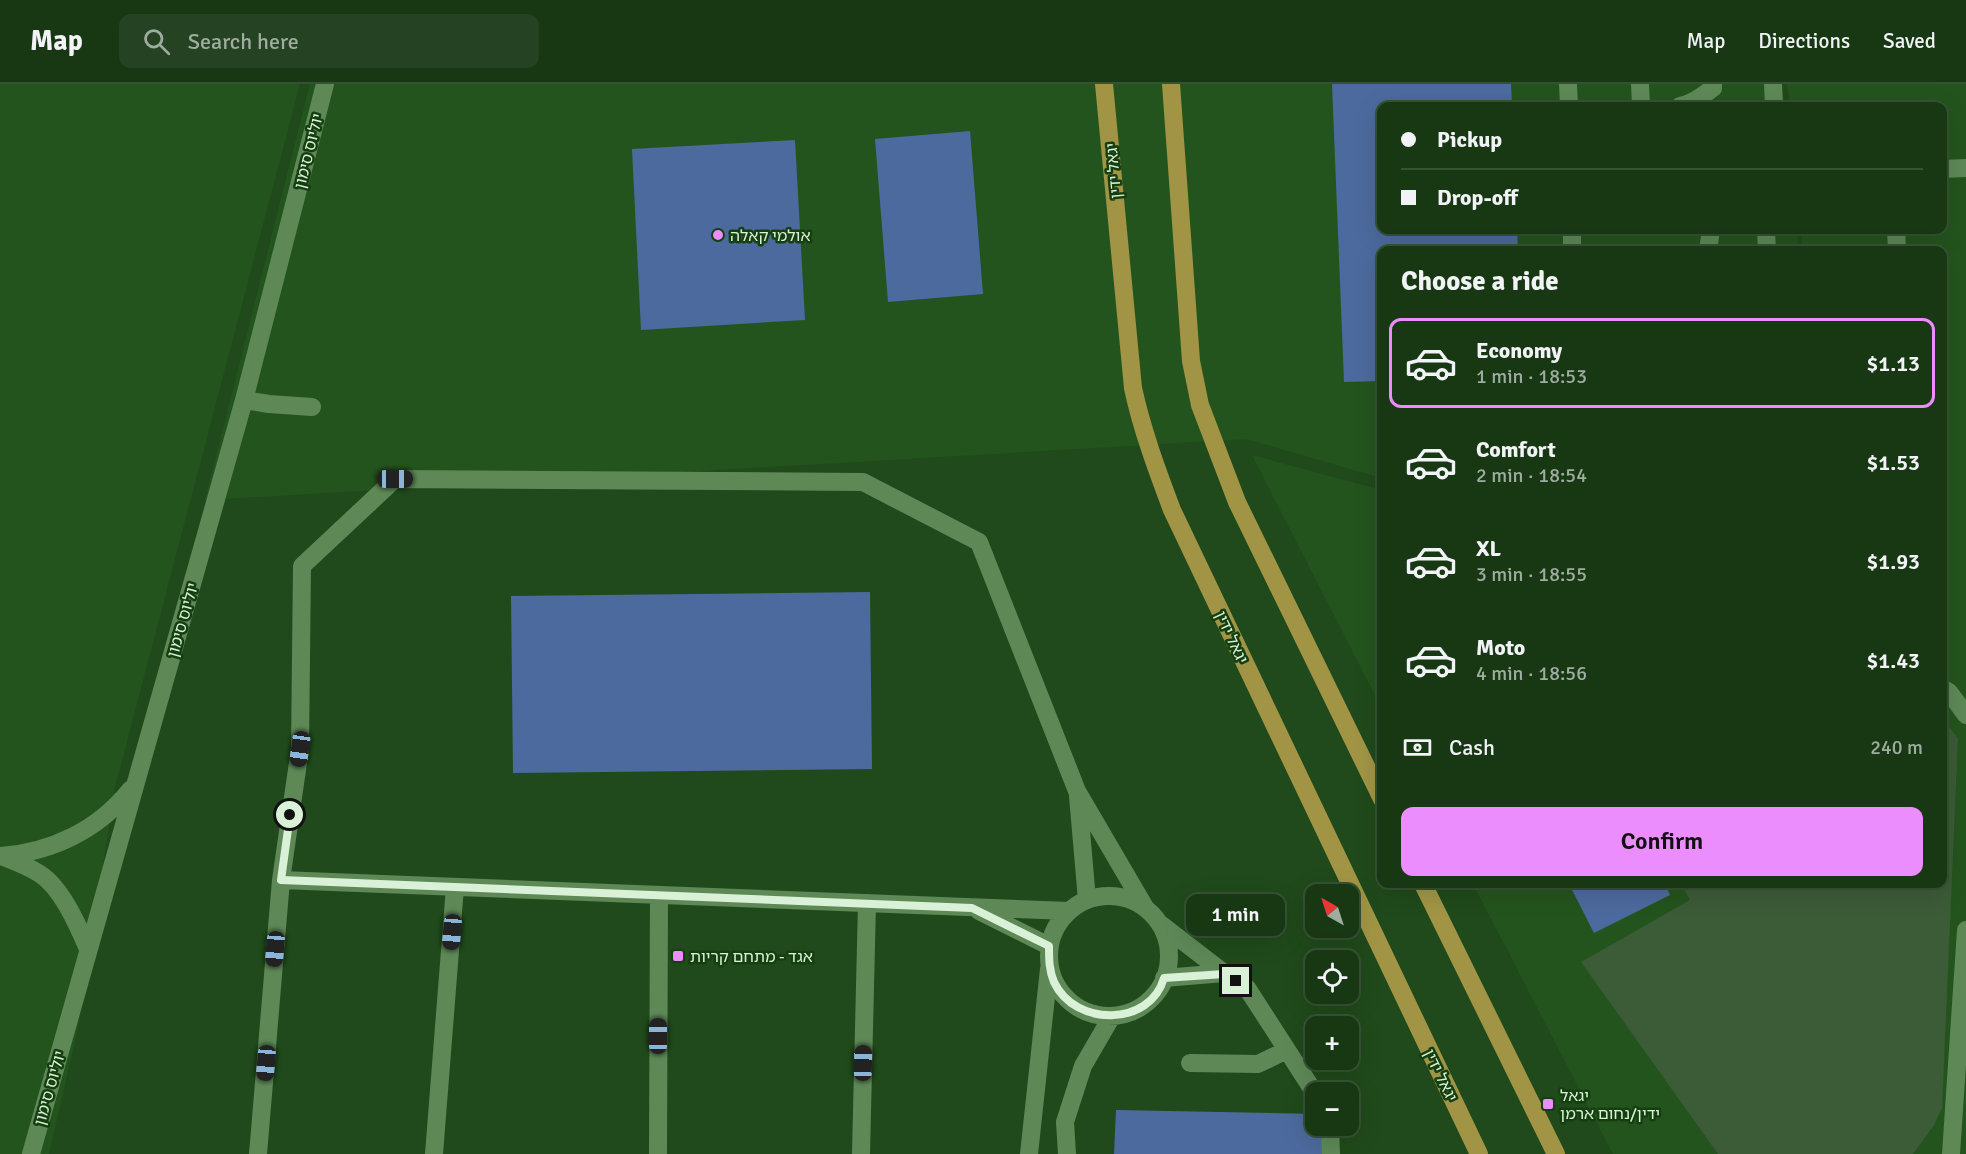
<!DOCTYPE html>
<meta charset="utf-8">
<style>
:root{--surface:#183814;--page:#254322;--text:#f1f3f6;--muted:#9faca0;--line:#365234;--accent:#eb8dfc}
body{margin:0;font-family:Signika,"Noto Sans Hebrew",sans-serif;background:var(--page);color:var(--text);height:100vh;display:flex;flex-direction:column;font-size:22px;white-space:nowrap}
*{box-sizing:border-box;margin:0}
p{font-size:20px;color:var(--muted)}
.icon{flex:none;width:33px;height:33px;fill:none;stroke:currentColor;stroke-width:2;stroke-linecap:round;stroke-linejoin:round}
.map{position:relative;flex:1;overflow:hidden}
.side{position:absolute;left:1377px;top:162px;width:570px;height:642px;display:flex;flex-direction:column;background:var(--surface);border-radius:12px;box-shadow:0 6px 24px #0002,0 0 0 2px var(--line)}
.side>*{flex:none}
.guide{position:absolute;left:1377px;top:18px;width:570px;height:132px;border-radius:12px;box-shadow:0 6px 24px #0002,0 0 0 2px var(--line);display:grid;align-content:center;height:132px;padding:0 24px;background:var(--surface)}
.needle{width:39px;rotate:321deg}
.buttons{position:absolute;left:1305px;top:800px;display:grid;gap:12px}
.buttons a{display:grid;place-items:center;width:54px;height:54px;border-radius:12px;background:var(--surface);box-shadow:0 6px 24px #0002,0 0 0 2px var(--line);font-size:30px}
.end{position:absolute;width:27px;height:27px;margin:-14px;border:8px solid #d9f1d6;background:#111;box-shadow:0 0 0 3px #111}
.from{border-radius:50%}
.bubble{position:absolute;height:42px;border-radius:12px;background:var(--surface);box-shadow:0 6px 24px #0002,0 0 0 2px var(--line);font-size:20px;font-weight:600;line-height:42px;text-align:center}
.car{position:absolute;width:18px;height:36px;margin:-18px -9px;border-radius:8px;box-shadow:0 0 4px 2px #0007;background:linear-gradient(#222 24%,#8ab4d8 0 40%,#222 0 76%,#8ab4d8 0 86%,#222 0)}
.guide b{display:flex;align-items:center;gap:21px;height:57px;font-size:22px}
.guide b+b{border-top:2px solid var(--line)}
.guide i{width:15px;height:15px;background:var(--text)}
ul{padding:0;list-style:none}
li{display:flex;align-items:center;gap:18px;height:90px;margin:0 12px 9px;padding:0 12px;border:3px solid transparent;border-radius:12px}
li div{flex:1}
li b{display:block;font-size:22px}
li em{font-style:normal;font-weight:600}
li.current{border-color:var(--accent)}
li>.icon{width:54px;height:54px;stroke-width:1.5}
h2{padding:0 24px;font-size:27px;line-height:72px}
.pay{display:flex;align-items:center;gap:15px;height:66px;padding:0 24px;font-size:22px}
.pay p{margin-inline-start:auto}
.button{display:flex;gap:12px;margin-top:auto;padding:12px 24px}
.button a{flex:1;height:69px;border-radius:12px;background:var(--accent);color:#111;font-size:24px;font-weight:600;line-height:69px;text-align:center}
header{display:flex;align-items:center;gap:36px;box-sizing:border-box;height:84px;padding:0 30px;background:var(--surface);border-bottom:2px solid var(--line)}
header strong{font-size:28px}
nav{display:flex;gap:33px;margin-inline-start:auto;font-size:21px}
.search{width:420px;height:54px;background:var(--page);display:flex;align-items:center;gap:15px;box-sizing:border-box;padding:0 21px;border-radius:12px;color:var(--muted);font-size:22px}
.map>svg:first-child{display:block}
</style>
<header>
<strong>Map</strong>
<div class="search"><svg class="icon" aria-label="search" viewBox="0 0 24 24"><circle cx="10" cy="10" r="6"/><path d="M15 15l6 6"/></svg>Search here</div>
<nav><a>Map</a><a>Directions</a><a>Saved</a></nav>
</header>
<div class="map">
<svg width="1966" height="1070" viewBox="0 0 1966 1070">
<rect width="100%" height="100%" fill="#204a1b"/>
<!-- built -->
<path fill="#24541e" d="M0,0H300L115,703L78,944L49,1070H0Z
M310,0H1781L1785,22H1382V146H1797L1798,166H1382L1381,394L1247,355L205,416Z
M1787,0H1966V1070H1613L1473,800H1942V166H1802V146H1942V22H1790Z
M1252,371L1381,406V623Z"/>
<!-- green -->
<path fill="#3c5b37" d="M1943,636L1958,654L1942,1024L1934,1041L1913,1070H1718L1581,878L1690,816L1681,800H1942Z"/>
<!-- building -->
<path fill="#4d6a9e" d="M1332,0H1511L1512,22H1382V146H1517L1518,166H1382V297L1344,298Z
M970,47L983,210L888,218L875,55Z
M795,56L805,236L641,246L632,65Z
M870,508L872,685L513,689L511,512Z
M1569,800H1665L1670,811L1594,849Z
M1116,1026L1316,1030V1041H1323L1322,1070H1114Z"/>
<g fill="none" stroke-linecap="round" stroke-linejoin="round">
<!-- minor -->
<path stroke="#5e8957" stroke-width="18" d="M1568,0L1569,22
M1640,0L1641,22
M1773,0L1774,22
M1680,22C1693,20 1703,11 1713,4V0
M1942,85L1966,84
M1572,146V166
M1764,146L1766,148L1767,166
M1896,146L1897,166
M1708,166L1711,146
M244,316L269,320L312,323
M1942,604L1949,608L1966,631
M1078,712L1087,816
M281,796L1069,827
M1049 872a60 60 0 1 1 120 0a60 60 0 1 1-120 0Z
M979,827L1049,862
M1162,841L1224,889L1247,904L1316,1011
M88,865C78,842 62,804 40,790C28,782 14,777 1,772C52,768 98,746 130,706
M1164,894L1224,889
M1190,979L1258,980L1287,966
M1330,1041L1331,1070
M31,1070L244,316L325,0
M258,1070L281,796L300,665L302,482L395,395L863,398L979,458L1077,707L1146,825
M434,1070L455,803
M658,1070L659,811
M861,1070L867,819
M1029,1070L1049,885
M1067,1070L1065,1038L1083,982L1112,932
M1951,1070L1966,846"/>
<!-- major -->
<path stroke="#a19545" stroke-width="18" d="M1104,0L1133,304C1142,346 1157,386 1172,426L1479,1070
M1171,0L1191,277L1200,321L1237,418L1382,715
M1423,800L1556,1070"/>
</g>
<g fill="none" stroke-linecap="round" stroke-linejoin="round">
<!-- route -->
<path stroke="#d9f1d6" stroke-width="8" d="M290,731L281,796L972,824L1049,862C1049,875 1049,886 1054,898C1075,943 1150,943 1164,894L1224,890L1236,897"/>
</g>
<!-- markers -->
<g fill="#eb8dfc" stroke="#153f10" stroke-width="2">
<circle cx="718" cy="151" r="6"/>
<rect x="672" y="866" width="12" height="12" rx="3"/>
<rect x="1542" y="1014" width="12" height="12" rx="3"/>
</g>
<g text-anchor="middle" stroke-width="5" stroke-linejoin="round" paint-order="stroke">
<!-- street labels -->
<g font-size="16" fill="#d9f1d6" stroke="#153f10">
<text transform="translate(308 67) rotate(-76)" y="6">יוליוס סימון</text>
<text transform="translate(1113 87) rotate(-95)" y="6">יגאל ידין</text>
<text transform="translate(182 536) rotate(-74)" y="6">יוליוס סימון</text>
<text transform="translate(1232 553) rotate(65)" y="6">יגאל ידין</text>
<text transform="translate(1441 991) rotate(64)" y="6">יגאל ידין</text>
<text transform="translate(49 1004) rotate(-74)" y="6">יוליוס סימון</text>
</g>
<!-- poi labels -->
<g font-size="16" fill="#d9f1d6" stroke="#153f10" text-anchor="start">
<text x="730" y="157">אולמי קאלה</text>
<text x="690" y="878">אגד - מתחם קריות</text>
<text x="1560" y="1017">יגאל<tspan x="1560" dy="18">ידין/נחום ארמן</tspan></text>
</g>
</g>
</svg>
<div class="buttons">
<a><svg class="needle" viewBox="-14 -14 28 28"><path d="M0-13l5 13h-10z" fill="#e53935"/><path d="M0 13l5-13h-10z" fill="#9faca0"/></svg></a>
<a><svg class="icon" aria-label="locate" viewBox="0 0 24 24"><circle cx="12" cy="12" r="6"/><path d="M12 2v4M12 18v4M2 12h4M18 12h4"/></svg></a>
<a>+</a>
<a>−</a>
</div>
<i class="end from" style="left:290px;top:731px"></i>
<i class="end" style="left:1236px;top:897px"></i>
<div class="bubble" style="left:1186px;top:810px;width:99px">1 min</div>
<i class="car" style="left:395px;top:395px;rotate:90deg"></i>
<i class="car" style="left:300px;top:665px;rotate:188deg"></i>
<i class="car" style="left:452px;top:848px;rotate:185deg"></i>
<i class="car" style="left:275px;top:865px;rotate:185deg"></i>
<i class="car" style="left:658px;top:952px;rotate:0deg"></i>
<i class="car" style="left:266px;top:979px;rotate:185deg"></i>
<i class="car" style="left:863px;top:979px;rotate:1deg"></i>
<div class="guide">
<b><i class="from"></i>Pickup</b>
<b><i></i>Drop-off</b>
</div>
<section class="side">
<h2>Choose a ride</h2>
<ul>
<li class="current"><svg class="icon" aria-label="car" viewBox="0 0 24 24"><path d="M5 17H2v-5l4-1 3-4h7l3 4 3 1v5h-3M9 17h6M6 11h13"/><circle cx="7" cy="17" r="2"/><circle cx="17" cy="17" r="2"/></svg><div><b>Economy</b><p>1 min · 18:53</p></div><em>$1.13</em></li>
<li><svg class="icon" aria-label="car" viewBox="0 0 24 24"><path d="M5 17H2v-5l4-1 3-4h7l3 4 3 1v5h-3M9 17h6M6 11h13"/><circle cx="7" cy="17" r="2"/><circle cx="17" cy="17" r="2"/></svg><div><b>Comfort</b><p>2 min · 18:54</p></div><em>$1.53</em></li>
<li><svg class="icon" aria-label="car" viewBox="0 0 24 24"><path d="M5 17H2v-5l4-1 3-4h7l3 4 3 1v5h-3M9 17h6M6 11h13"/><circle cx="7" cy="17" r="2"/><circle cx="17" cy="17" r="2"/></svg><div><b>XL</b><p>3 min · 18:55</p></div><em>$1.93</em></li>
<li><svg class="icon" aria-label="car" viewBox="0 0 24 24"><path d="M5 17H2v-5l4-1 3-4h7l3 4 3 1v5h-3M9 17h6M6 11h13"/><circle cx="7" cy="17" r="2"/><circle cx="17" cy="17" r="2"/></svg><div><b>Moto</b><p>4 min · 18:56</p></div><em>$1.43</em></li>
</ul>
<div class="pay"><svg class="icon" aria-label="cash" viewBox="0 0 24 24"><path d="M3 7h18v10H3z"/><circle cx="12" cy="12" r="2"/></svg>Cash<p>240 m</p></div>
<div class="button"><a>Confirm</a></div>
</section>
</div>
